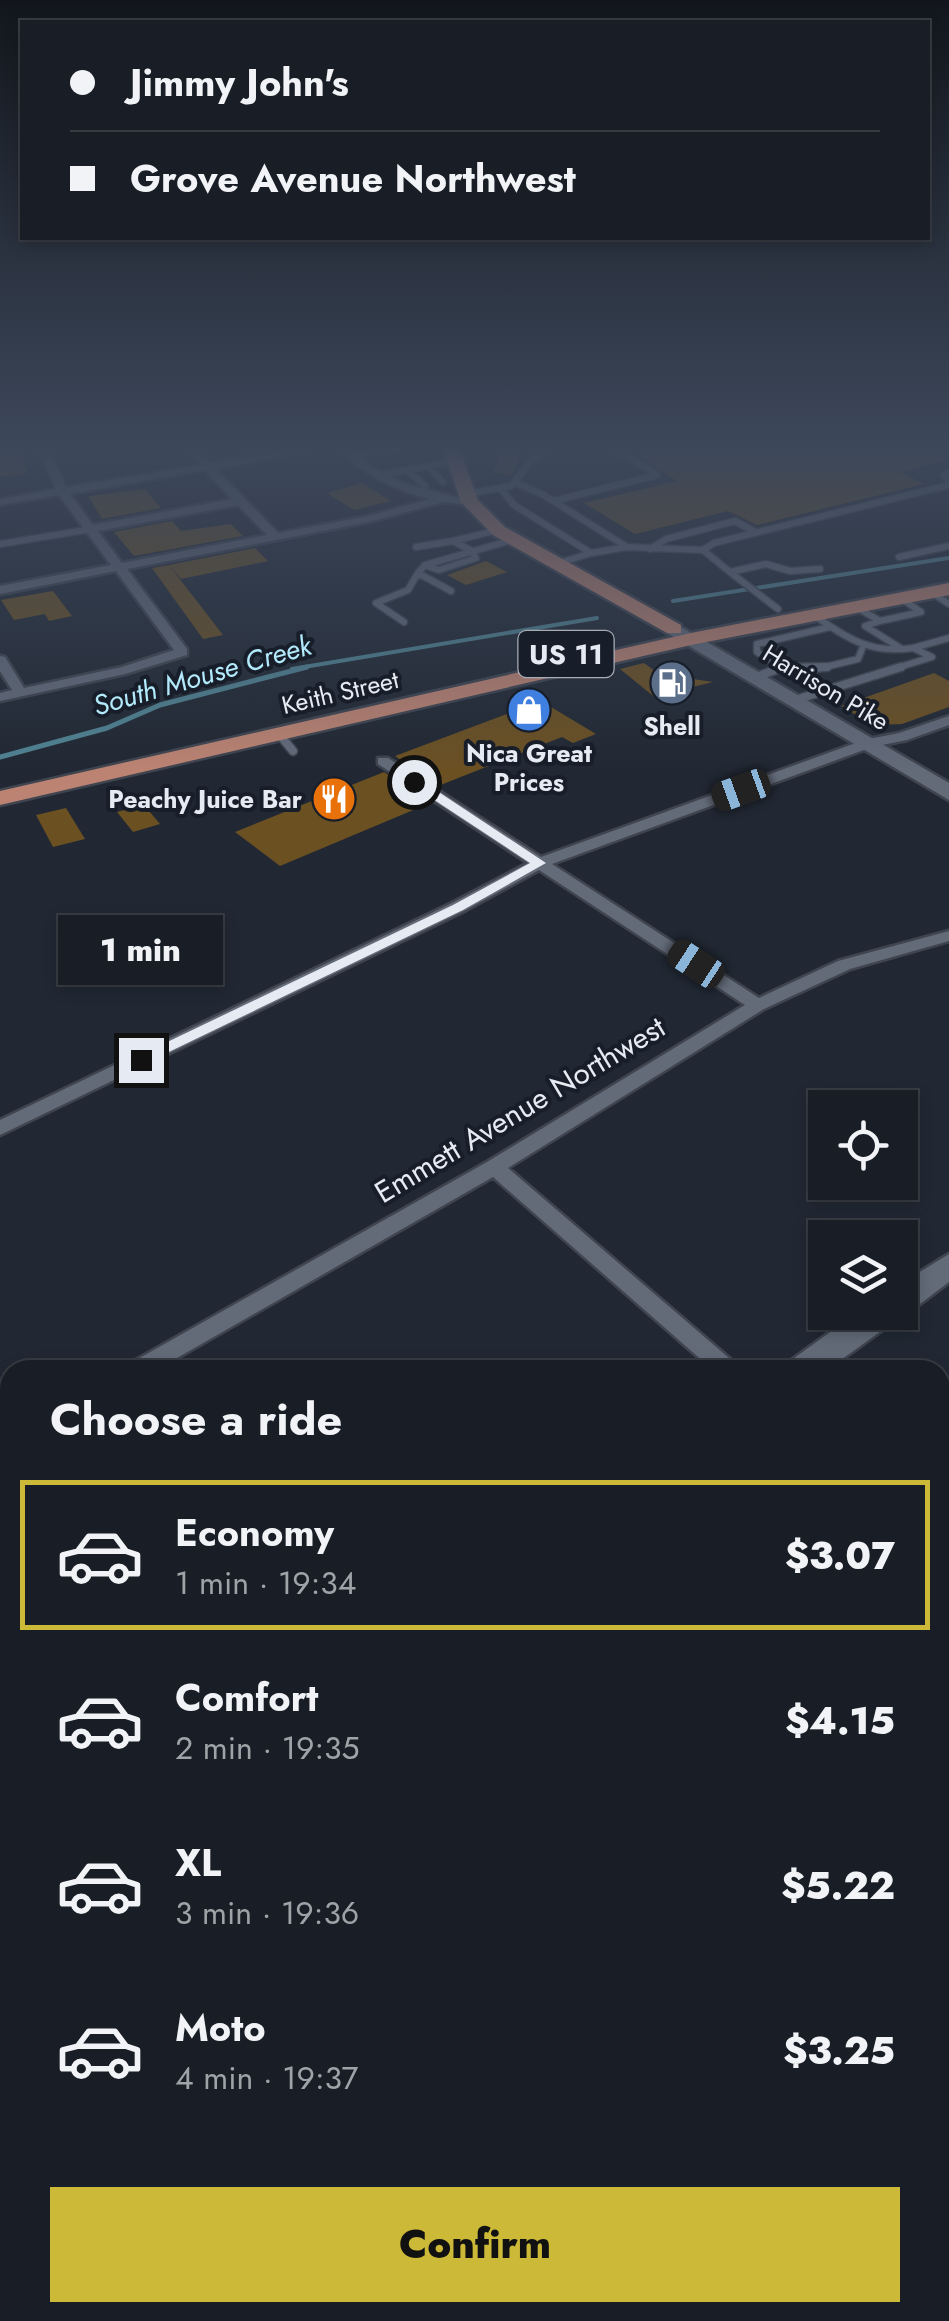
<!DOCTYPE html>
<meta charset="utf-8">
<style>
:root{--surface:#191e26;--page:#262b32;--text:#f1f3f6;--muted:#9fa2a7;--line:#373c43;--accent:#cdb938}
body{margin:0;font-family:Jost,sans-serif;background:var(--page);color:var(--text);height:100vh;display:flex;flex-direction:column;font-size:38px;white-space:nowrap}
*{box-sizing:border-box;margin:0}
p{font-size:32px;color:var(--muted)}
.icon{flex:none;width:55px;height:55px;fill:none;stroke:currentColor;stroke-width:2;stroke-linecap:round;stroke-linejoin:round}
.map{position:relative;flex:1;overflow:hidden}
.side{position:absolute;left:0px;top:1360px;width:950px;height:962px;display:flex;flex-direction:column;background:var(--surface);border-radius:30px 30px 0 0;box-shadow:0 5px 15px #0003,0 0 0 2px var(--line)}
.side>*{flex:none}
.guide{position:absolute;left:20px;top:20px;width:910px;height:220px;border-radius:0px;box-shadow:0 5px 15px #0003,0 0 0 2px var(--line);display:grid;align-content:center;height:220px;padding:0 50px;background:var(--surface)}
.buttons{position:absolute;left:808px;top:1090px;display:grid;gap:20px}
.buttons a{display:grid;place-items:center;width:110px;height:110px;border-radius:0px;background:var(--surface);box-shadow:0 5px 15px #0003,0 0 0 2px var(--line);font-size:50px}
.end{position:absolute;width:45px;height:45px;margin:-22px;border:12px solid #e6eaf2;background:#111;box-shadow:0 0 0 5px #111}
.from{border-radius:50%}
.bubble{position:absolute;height:70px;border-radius:0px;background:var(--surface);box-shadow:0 5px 15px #0003,0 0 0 2px var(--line);font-size:32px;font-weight:800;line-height:70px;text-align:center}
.car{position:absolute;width:30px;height:60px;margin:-30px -15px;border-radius:12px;box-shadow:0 0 8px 2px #0007;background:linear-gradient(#222 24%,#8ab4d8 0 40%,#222 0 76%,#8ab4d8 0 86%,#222 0)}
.guide b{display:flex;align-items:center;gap:35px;height:95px;font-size:38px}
.guide b+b{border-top:2px solid var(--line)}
.guide i{width:25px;height:25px;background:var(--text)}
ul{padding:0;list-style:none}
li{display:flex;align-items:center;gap:30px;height:150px;margin:0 20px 15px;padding:0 30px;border:5px solid transparent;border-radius:0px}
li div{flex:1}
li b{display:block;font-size:38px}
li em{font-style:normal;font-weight:800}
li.current{border-color:var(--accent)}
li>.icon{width:90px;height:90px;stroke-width:1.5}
h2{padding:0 50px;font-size:45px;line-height:120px}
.button{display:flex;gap:20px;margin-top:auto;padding:20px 50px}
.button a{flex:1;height:115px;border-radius:0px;background:var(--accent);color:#111;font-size:40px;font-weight:800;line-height:115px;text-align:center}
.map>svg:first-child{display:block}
</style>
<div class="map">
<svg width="949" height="2321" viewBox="0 0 949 2321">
<rect width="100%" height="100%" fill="#212833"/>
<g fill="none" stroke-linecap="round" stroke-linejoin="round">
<!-- stream-far1 -->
<path stroke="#508392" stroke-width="4" d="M673,601L949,558
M292,669L597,618"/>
<!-- stream -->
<path stroke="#508392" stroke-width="5" d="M0,757L107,728L160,705L307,667"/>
</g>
<!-- building -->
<path fill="#6b5022" d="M0,448H18L28,473L0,477Z
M503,448H523L512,474L493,473Z
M636,448H927L949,460L900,472L924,484L757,525L728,511L635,534L584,503L677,481L638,455L646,453Z
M362,483L391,501L354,510L327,493Z
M145,489L161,508L102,519L88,496Z
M172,521L181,531L231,524L243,536L134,556L114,532Z
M255,548L268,561L181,579L169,565Z
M486,561L507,572L466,585L447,575Z
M169,565L223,635L203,639L152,568Z
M53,591L72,616L49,621L45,614L14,620L1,600Z
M644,663L659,674L713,682L680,690L689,697L663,704L620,669Z
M934,673L949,681V707L902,724L873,725L841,706Z
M541,701L596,734L573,743L562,737L438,786L395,756Z
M384,772L430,803L280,866L235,832Z
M144,805L160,824L133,832L117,812Z
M66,808L85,839L53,847L36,815Z"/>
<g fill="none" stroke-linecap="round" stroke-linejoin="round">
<defs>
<path id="lane-far1" d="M350,456L402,448
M949,473L944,475L949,482
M383,474L407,470
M443,482L428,466L455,461
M514,482L542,494L627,547
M425,486L407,470L428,466
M501,489L514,505L591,553L556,564
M466,494L511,486L531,461L551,448
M554,501L657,475L614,448
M0,544L92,529
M416,547L453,541
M650,549L666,539L735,521L755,532
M472,551L453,541L498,530
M591,553L627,547L703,550
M899,557L949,546
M427,566L439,570L476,558L472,551
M820,569L790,571L766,564L730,572L703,550L714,543L949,485
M730,572L778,609
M451,591L418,573L425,565L512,540
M931,592L949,604
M856,607L880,621L865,626L902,649
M814,615C847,639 871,654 913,648
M880,621L921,612L902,599
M404,622L376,603L408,590L418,573
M785,668L804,669
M781,669L785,668L757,652V644L830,627
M817,669L858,659L862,649
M893,669L932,657L913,648L949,638"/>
<path id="lane" d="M785,668L827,667
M756,677L783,667
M795,700L901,667
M279,734L293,751"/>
<path id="street" d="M38,448H48L66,487L201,465L189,448H199L210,463L299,448H323L216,469L278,533L368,516L430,499C395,490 363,475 339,448H350L373,468L406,484L476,502L470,505L443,502L369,522L127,569L187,649V655L125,674L0,701V693L12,690L0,671V656L5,657L24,688L122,667L174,650L116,571L0,594V586L111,565L59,495L0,505V499L56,489ZM205,470L232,499L93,525L70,494ZM238,505L267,535L122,563L98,531Z
M949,716V725L907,740L872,747L552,864L759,998L838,961L949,931V941L850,969L764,1009L508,1168L736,1364L739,1370H713L493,1177L156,1370H126L129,1364L487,1162L745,1005L539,870L464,911L0,1135V1120L452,903L528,863L378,764V758H388L541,857L864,740L899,733Z
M10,1429V1451L0,1455V1433Z
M940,1538L949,1542V1568L940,1565Z
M0,2011L10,2015V2061L0,2057Z
M949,2089V2128L940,2131V2093Z
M10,2284V2312H23L14,2321H0V2288Z
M940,2285L949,2288V2321H934L927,2312H940Z
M146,2312H182L186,2321H149Z
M740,2312H779L776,2321H736Z"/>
<path id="secondary" d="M674,623L949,783V800L667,633V625Z
M949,1254V1282L912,1310L899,1313L895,1321L827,1370H785L790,1361L858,1312H900V1284Z
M10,1919V1968L0,1972V1923Z"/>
<path id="primary" d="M443,448H459L478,500L505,527L681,625V633H667L493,535L461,502Z
M949,583V595L691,645L0,805V791L691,633Z"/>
</defs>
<!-- lane-far1 casing -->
<use href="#lane-far1" stroke="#3f444f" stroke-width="9"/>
<!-- lane casing -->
<use href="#lane" stroke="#3f444f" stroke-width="11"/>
<!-- street casing -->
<use href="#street" stroke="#3f444f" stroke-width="5"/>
<!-- secondary casing -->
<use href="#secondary" stroke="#3f444f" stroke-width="5"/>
<!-- primary casing -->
<use href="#primary" stroke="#3f444f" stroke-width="5"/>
<!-- lane-far1 -->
<use href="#lane-far1" stroke="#636b79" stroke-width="6"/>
<!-- lane -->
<use href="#lane" stroke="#636b79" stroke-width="8"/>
<!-- street -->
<use href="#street" fill="#636b79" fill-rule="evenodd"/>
<!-- secondary -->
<use href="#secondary" fill="#636b79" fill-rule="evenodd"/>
<!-- primary -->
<use href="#primary" fill="#bc8372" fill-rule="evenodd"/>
</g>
<!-- sky -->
<linearGradient id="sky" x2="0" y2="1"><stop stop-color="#12161c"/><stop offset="0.58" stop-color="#3d485b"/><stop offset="1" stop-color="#3d485b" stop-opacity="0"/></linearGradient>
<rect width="949" height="773" fill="url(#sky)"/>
<!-- route -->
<path fill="#e6eaf2" d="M410,779H419L546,863L463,910L146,1063H136V1057L453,905L530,863L410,784Z"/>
<!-- icons -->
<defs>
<symbol id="fuel-disc" viewBox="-11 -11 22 22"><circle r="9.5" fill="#5c6f8a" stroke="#171e29"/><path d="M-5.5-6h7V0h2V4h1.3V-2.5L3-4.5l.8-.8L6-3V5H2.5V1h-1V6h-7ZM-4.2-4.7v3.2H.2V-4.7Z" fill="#fff"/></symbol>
<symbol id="shop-disc" viewBox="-11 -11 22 22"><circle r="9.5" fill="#3f7fe0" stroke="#171e29"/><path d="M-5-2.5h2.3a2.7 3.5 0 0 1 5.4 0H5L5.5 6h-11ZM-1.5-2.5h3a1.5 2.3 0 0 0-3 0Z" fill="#fff"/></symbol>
<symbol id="restaurant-disc" viewBox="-11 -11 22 22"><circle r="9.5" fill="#e8710a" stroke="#171e29"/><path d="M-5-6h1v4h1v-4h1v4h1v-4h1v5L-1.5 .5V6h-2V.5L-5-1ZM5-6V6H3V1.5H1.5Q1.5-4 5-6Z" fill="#fff"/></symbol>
</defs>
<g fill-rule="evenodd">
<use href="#fuel-disc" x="647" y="658" width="50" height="50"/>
<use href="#shop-disc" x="504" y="685" width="50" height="50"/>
<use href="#restaurant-disc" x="309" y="774" width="50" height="50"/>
</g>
<g text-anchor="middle" stroke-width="8" stroke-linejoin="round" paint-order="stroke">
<!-- far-street labels -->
<g font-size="25" fill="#e6eaf2" stroke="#171e29">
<text transform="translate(826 687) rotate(31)" y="9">Harrison Pike</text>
<text transform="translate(340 692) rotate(-13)" y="9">Keith Street</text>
</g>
<!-- far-poi labels -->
<g font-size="25" font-weight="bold" fill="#e6eaf2" stroke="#171e29">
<text x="672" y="735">Shell</text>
<text x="529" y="762">Nica Great<tspan x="529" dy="29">Prices</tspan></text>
<text x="302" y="808" text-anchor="end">Peachy Juice Bar</text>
</g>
<!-- shield labels -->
<rect fill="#171e29" stroke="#a8adb6" stroke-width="2.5" x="518.5" y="631" width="95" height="46" rx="8"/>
<g font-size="28" font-weight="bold" fill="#e6eaf2">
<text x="566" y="664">US 11</text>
</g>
<!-- far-water labels -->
<g font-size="28" font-style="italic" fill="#b2e9fb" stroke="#171e29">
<text transform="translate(202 675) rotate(-16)" y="10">South Mouse Creek</text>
</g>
<!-- street labels -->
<g font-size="30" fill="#e6eaf2" stroke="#171e29">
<text transform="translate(520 1110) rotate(-31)" y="10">Emmett Avenue Northwest</text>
</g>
</g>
</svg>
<div class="buttons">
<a><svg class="icon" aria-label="locate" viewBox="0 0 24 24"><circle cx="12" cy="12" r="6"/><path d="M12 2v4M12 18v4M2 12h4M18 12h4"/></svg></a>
<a><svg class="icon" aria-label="layers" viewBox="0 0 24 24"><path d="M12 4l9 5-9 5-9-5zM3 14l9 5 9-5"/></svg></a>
</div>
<i class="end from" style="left:414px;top:782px"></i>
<i class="end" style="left:141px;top:1060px"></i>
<div class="bubble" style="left:58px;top:915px;width:165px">1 min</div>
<i class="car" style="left:741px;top:790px;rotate:250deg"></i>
<i class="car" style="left:696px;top:964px;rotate:303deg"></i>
<div class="guide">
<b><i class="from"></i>Jimmy John's</b>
<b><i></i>Grove Avenue Northwest</b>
</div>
<section class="side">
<h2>Choose a ride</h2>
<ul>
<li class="current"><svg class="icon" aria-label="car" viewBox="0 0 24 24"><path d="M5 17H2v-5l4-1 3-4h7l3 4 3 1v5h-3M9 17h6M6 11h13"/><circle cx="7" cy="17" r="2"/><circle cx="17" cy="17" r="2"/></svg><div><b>Economy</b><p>1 min · 19:34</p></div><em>$3.07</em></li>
<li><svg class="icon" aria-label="car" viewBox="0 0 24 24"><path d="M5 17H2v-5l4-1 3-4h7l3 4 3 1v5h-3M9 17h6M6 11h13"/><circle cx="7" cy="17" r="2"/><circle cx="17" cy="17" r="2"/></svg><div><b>Comfort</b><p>2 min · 19:35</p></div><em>$4.15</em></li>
<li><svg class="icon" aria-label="car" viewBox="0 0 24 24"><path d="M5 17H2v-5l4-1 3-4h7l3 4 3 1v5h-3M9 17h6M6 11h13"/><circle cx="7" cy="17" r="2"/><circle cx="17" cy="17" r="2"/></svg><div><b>XL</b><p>3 min · 19:36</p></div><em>$5.22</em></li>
<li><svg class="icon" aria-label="car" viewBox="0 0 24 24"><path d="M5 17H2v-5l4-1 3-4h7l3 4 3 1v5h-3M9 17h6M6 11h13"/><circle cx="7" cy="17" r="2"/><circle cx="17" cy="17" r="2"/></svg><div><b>Moto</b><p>4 min · 19:37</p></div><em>$3.25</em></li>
</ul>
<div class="button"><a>Confirm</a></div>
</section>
</div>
